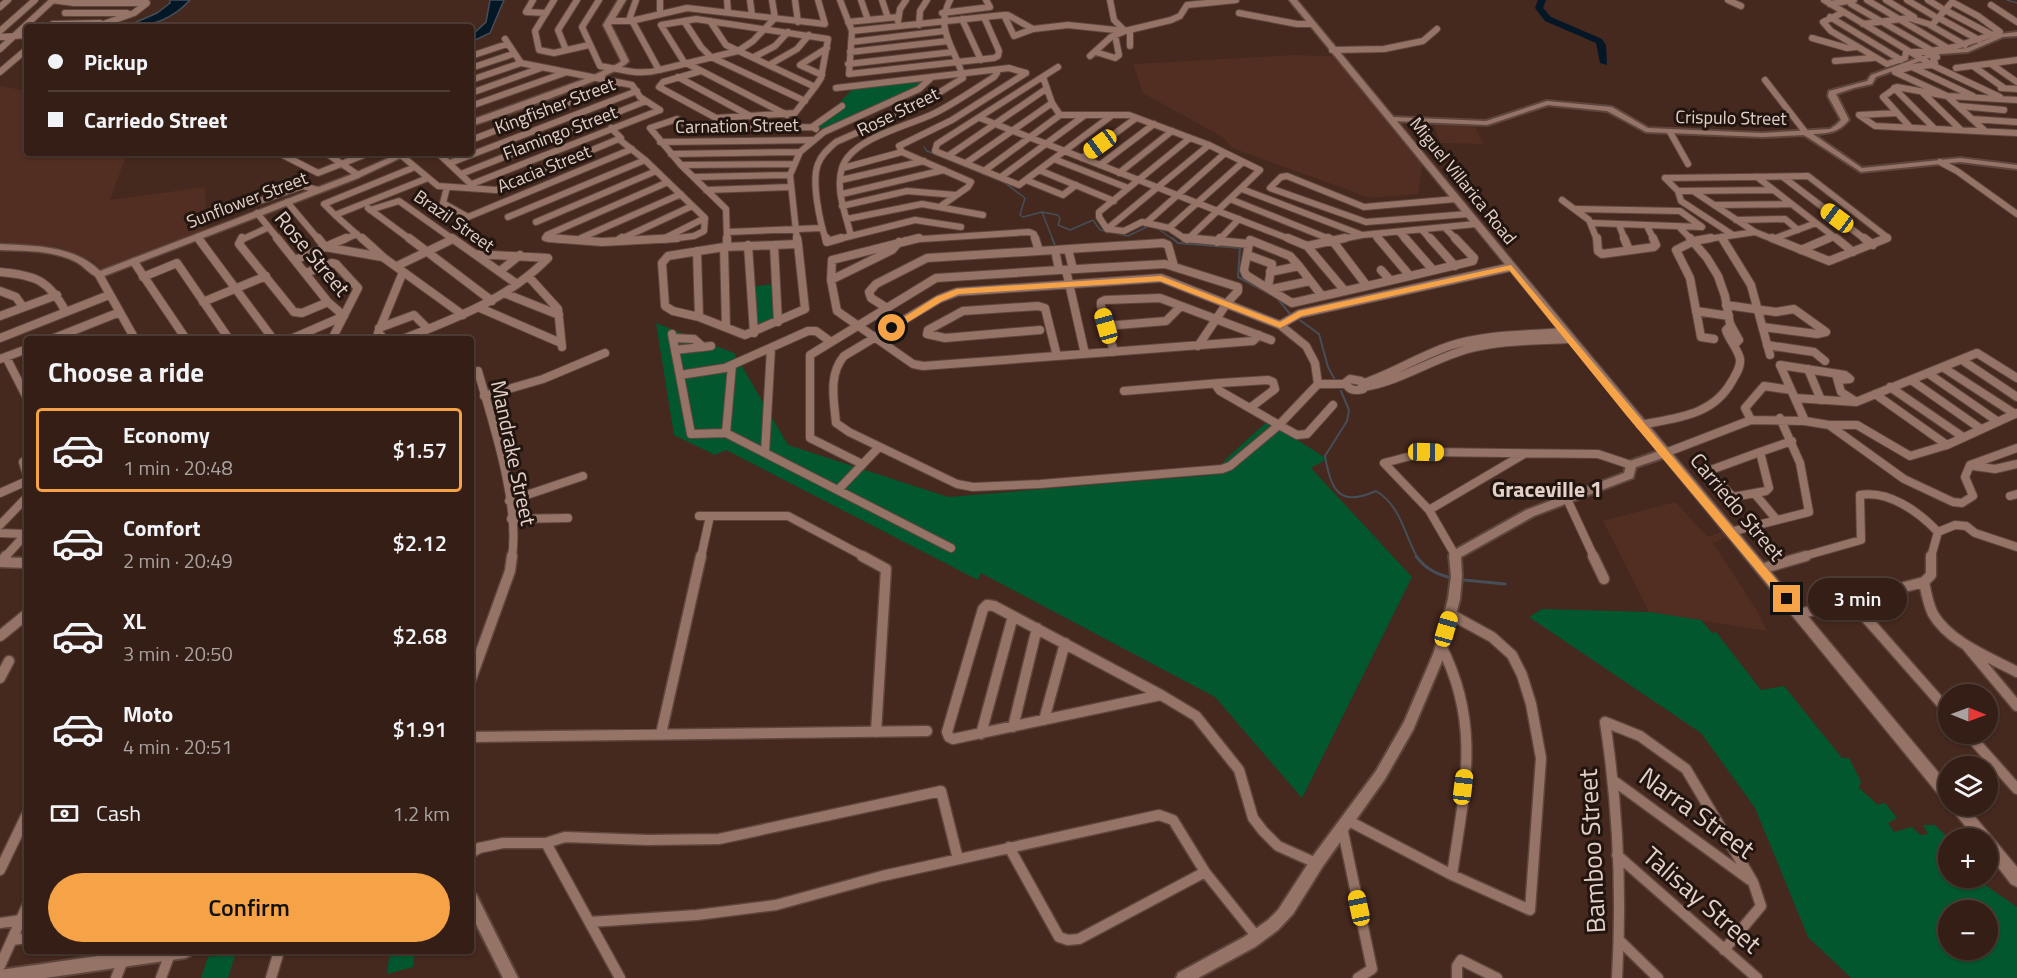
<!DOCTYPE html>
<meta charset="utf-8">
<style>
:root{--surface:#341e16;--page:#3f2b23;--text:#f1f3f6;--muted:#a9a2a1;--line:#4e3c35;--accent:#f6a247}
body{margin:0;font-family:"Titillium Web",sans-serif;background:var(--page);color:var(--text);height:100vh;display:flex;flex-direction:column;font-size:22px;white-space:nowrap}
*{box-sizing:border-box;margin:0}
p{font-size:20px;color:var(--muted)}
.icon{flex:none;width:33px;height:33px;fill:none;stroke:currentColor;stroke-width:2;stroke-linecap:round;stroke-linejoin:round}
.map{position:relative;flex:1;overflow:hidden}
.panel{position:absolute;left:24px;top:336px;width:450px;height:618px;display:flex;flex-direction:column;background:var(--surface);border-radius:6px;box-shadow:0 2px 4px #0004,0 0 0 2px var(--line)}
.panel>*{flex:none}
.banner{position:absolute;left:24px;top:24px;width:450px;height:132px;border-radius:6px;box-shadow:0 2px 4px #0004,0 0 0 2px var(--line);display:grid;align-content:center;height:132px;padding:0 24px;background:var(--surface)}
.needle{width:39px;rotate:91deg}
.controls{position:absolute;left:1938px;top:684px;display:grid;gap:12px}
.controls a{display:grid;place-items:center;width:60px;height:60px;border-radius:50%;background:var(--surface);box-shadow:0 2px 4px #0004,0 0 0 2px var(--line);font-size:30px}
.end{position:absolute;width:27px;height:27px;margin:-14px;border:8px solid #f6a247;background:#111;box-shadow:0 0 0 3px #111}
.from{border-radius:50%}
.bubble{position:absolute;height:42px;border-radius:21px;background:var(--surface);box-shadow:0 2px 4px #0004,0 0 0 2px var(--line);font-size:20px;font-weight:600;line-height:42px;text-align:center}
.car{position:absolute;width:18px;height:36px;margin:-18px -9px;border-radius:8px;box-shadow:0 0 4px 2px #0007;background:linear-gradient(#f5c518 24%,#345 0 40%,#f5c518 0 76%,#345 0 86%,#f5c518 0)}
.banner b{display:flex;align-items:center;gap:21px;height:57px;font-size:22px}
.banner b+b{border-top:2px solid var(--line)}
.banner i{width:15px;height:15px;background:var(--text)}
ul{padding:0;list-style:none}
li{display:flex;align-items:center;gap:18px;height:84px;margin:0 12px 9px;padding:0 12px;border:3px solid transparent;border-radius:6px}
li div{flex:1}
li b{display:block;font-size:22px}
li em{font-style:normal;font-weight:600}
li.on{border-color:var(--accent)}
li>.icon{width:54px;height:54px;stroke-width:1.5}
h2{padding:0 24px;font-size:27px;line-height:72px}
.pay{display:flex;align-items:center;gap:15px;height:66px;padding:0 24px;font-size:22px}
.pay p{margin-inline-start:auto}
.button{display:flex;gap:12px;margin-top:auto;padding:12px 24px}
.button a{flex:1;height:69px;border-radius:36px;background:var(--accent);color:#111;font-size:24px;font-weight:600;line-height:69px;text-align:center}
.map>svg:first-child{display:block}
</style>
<div class="map">
<svg width="2017" height="978" viewBox="0 0 2017 978">
<rect width="100%" height="100%" fill="#45281e"/>
<!-- built -->
<path fill="#512e21" d="M1293,55L1334,56L1423,160L1418,194L1370,198L1232,148L1224,138L1143,93L1133,64Z
M0,86L27,91V153H127L110,200L205,187L207,232L103,272L93,261L58,247L0,244Z
M1433,120L1473,123L1484,144L1440,143Z
M1675,502L1708,537L1724,530L1729,536L1713,543L1758,612L1767,631L1649,612L1603,521Z"/>
<!-- green -->
<path fill="#03572f" fill-rule="evenodd" d="M927,80L920,88L826,129L820,128L818,124L853,89Z
M773,284L776,320L755,325L751,287Z
M656,323L734,353L788,445L948,497L1212,475L1230,455L1268,421L1327,459L1311,468L1412,577L1302,798L1215,697L981,573L978,580L726,450L715,455L674,435Z
M1542,609L1649,612L1701,620L1712,633L1716,632L1761,690L1784,686L1842,758H1849L1861,782L1859,788L1878,805L1885,803L1897,818L1888,823L1894,832L1912,827L1920,835L1928,834L1923,825H1935L1946,836L1948,878H1975L2017,907V978H1851L1808,937L1755,808L1701,733L1529,617ZM1948,910H1988V950H1948Z
M390,951H415L413,967L387,974Z
M236,952L228,978H201L208,957Z"/>
<!-- water -->
<path fill="#031727" stroke="#464e58" stroke-width="1.5" d="M170,0H190C173,19 150,27 125,27L157,13L170,3Z
M490,0H504L490,33L471,42V36L486,22Z"/>
<g fill="none" stroke-linecap="round" stroke-linejoin="round">
<!-- stream-far2 -->
<path stroke="#464e58" stroke-width="1.5" d="M2007,0L2017,3
M924,147L927,151L1005,183L1025,198L1020,215L1023,217L1042,212L1058,215L1060,219L1058,225L1070,230L1093,220L1100,230L1128,236L1149,226
M1042,212L1053,240
M1157,228L1174,240"/>
<!-- stream-far1 -->
<path stroke="#464e58" stroke-width="2" d="M1052,238L1056,248
M1172,238L1178,243L1240,248L1238,277L1277,298L1290,314
M1297,318L1319,334L1328,367L1334,378
M1341,391L1349,410L1347,421L1325,456C1331,489 1338,508 1376,491C1401,506 1404,534 1417,557"/>
<!-- stream -->
<path stroke="#464e58" stroke-width="3" d="M1416,556C1425,568 1434,573 1448,577
M1464,580L1505,584"/>
<!-- river -->
<path fill="#031727" fill-rule="evenodd" d="M1538,0H1546L1543,8L1551,17L1602,39L1606,45L1607,65L1600,63L1596,43L1545,21L1535,8Z"/>
<defs>
<path id="minor-far2" d="M52,0L74,3H147L134,13L95,27
M533,0L526,12L546,13
M554,0L535,31L539,50L554,53L589,45
M599,0L582,27L600,66C620,69 639,76 659,70L630,17L636,0
M660,0V14
M727,0L728,12
M750,0L752,15
M795,0L798,22
M840,0L852,31L849,74L994,58L998,56L999,51L984,17
M861,0L868,20
M882,0L888,18
M1728,0L1741,6
M1824,0L1932,65L1935,63L1933,58L1937,57
M1867,0L1946,47
M1886,0L1914,17
M1907,0L1934,16
M1928,0L1941,8
M1830,4L1854,0
M1851,4L1931,50
M1991,5L2017,22
M0,7L8,0
M1945,10L1992,35
M1844,12L1823,22L1831,31L1887,64L1905,58L1906,52H1925L1954,47L2000,32L1978,16L1952,2L1932,25L1909,18L1863,24
M65,13H127
M942,13L990,7L986,0
M1239,13L1297,24H1311
M1004,15H1008L1033,29L1014,36Z
M1830,17L1901,60
M1939,18L1979,40
M962,19L981,60
M609,21H631L687,8L825,24L818,0
M684,21L701,47L711,57L805,101
M898,21L900,9L906,0
M848,22L898,17
M53,24L100,23
M919,25L920,11L927,0
M1930,25L1965,45
M1033,29L1068,25L1125,31L1171,20L1180,16L1187,5L1236,0
M0,31L35,0
M852,31L1004,15
M1130,31V46
M0,37L27,35
M1812,38L1847,48L1856,47
M505,39L521,63L632,85L640,97L660,110
M851,42L944,31
M0,49L53,0
M566,50L558,30L577,0
M1332,50L1384,49L1423,41L1437,29
M850,52L948,41
M1096,52L1115,58L1119,55L1115,35
M471,56L507,44
M1090,56L1111,37L1125,31L1114,20L1110,0
M754,57L775,46L788,32
M1835,61L1873,58
M848,64L953,52
M1991,64L2017,82
M769,65L797,49L809,35
M1973,66L2004,88
M1058,67L937,144L935,151L1019,185L1111,116
M1912,67L1973,96
M471,68L513,54
M1956,68L2017,60
M659,70L738,51L753,41L775,18L772,0
M701,71L663,82L659,87L716,118L795,113L815,87L726,45L710,21
M0,72L27,49
M1895,72L1911,67L1932,65L2000,97
M1895,72L1947,96L1984,130
M822,75L800,65L827,48
M678,77L752,117
M1043,77L1052,103L1060,115H1129L1209,145L1260,170L1187,240
M471,80L521,63
M1765,80L1806,133
M836,88L1009,68L1026,73
M1894,88L1933,127
M2001,88L2017,89
M1922,92L1960,129
M471,93L541,68
M471,106L567,72
M1959,106L2004,110
M1897,113L1859,115L1875,126L2017,133
M787,115L684,62L661,25L696,19L828,39L821,78L815,87
M980,118L1292,240
M1972,119L2016,122
M1909,126L1883,97L1897,87L1947,96L2017,100
M816,129L812,127L842,106
M1670,132L1688,164
M471,140L619,83
M620,140L645,160L705,218L704,231L694,236L661,240
M660,142L813,140
M279,153L318,173L369,153
M326,153L358,175
M438,153L475,188
M671,154L800,152
M402,156L438,186L496,190L621,138L611,128
M948,156L1046,89
M1082,158L1136,118
M1054,159L1128,188
M1940,162L1957,171L2017,214
M450,163L637,91
M966,163L1052,103
M681,165L794,164
M1100,165L1154,124
M415,167L324,204L335,215L428,178
M843,168L902,152
M1039,170L1114,201
M984,171L1060,115
M1119,173L1172,131
M461,174L646,101
M695,177L790,175
M1001,177L1085,115
M1757,177L1838,240
M1783,177L1866,240
M1665,178L1808,176L1888,238L1883,240
M1665,178L1678,191L1681,201L1733,235
M841,180L924,161
M1026,180L1063,195L1076,185
M472,184L660,110
M447,187L443,203L468,217L632,149
M1242,189L1362,235
M706,190L791,187
M1678,191L1773,190
M1693,191L1755,232L1775,240
M842,194L944,170
M1230,199L1332,240
M1456,199L1364,207L1287,176L1281,177L1270,188L1366,222L1468,214
M1562,200L1589,220L1597,240
M257,202L303,186L318,190
M287,202L319,240
M1714,205L1791,204
M842,206L907,191L956,195
M941,206L968,187L971,182L902,152L899,146L952,120L1026,73
M368,208L411,240
M1576,209L1680,211L1702,227
M370,210L399,201L454,240
M257,213L279,240
M335,215L363,240
M508,217L645,160
M847,219L922,204L983,215
M1736,220L1785,219L1798,230
M536,222L656,171
M1146,223L1224,154
M1593,223L1701,227
M1619,225L1625,240
M1647,226L1654,240
M1679,227L1692,240
M1169,228L1243,162
M1445,228L1457,240
M1107,229L1209,145
M1422,230L1431,240
M728,232L822,228
M1399,232L1406,240
M1374,234L1379,240
M851,236C846,215 835,190 842,168C851,138 909,126 935,113C955,103 975,89 994,77L997,73L995,70
M197,237L199,240
M1721,237L1723,240
M545,238L562,240
M545,238L547,235L668,182
M581,238L681,194
M665,238L705,218
M1773,239L1816,223
M241,240L267,228
M343,240L357,234
M451,240L453,239
M619,240L692,206
M727,240L726,209L681,165L650,128L677,119L695,130L812,127
M797,240L790,175L800,152L824,132L919,89L932,77
M826,240C820,223 811,181 818,164C821,155 829,148 836,142L919,105L963,78C956,48 934,31 950,0
M835,240L915,220L961,227
M906,240L1029,232L1034,234L1036,240
M1187,240L1169,228L1142,222L1124,231L1107,229L1099,217V212L1190,138
M1219,240L1239,219
M1337,240L1362,235L1476,224
M1701,240L1755,232
M1826,240L1833,237"/>
<path id="minor-far1" d="M198,238L273,339
M242,238L239,244L294,312L302,313L328,302
M277,238L328,302L344,316L291,339
M318,238L325,247L382,257
M362,238L384,258L463,315
M409,238L492,301
M452,238L517,284
M549,238L602,242L677,238
M727,238V247
M797,238L798,244
M826,238L827,242L841,238
M1035,238L1039,251L1055,250
M1185,238L1249,244L1244,270L1246,275L1292,303L1367,286
M1288,238L1307,246L1345,238
M1328,238L1332,240L1367,286L1410,276L1378,238
M1405,238L1433,270
M1430,238L1455,266
M1597,238L1598,251L1602,254L1654,247L1656,245L1653,238
M1624,238L1629,250
M1690,238L1707,258L1718,276L1725,296L1730,324L1739,340L1735,344
M1711,238L1694,241L1676,250L1690,278L1701,337L1714,339
M1722,238L1751,285L1770,355
M1772,238L1829,261L1887,238
M1836,238L1853,252
M1864,238L1873,245
M619,240L622,238
M1250,240L1290,256L1299,266L1270,272
M899,242L892,250L831,280L837,311L913,364L923,366L1057,356L1045,308L1038,306L963,311L928,330L927,334L945,338L1040,330
M1217,242L1220,238
M798,244L805,309L745,335L699,317L673,311L665,306L662,263L668,256L724,247Z
M748,245L754,333
M774,245L778,322
M1307,246L1345,291
M724,247L726,326
M1068,249L1055,250L1059,270L1165,264L1238,287V291L1227,303L1198,346
M1801,250L1829,238
M697,251L699,317
M1248,255L1272,264L1268,287
M295,260L346,238
M134,262L186,339
M397,266L453,239
M1299,266L1322,296
M1073,269L1068,249L1163,243L1168,245L1174,266
M1066,270L1085,354
M1381,270L1390,280
M500,271L520,255
M0,272C35,275 49,280 66,312
M306,273L332,263L336,264L358,288L332,339
M99,275L135,339
M528,276L558,309L562,347
M1410,276L1473,261L1474,258L1455,238
M143,277L177,263L229,339
M831,280L832,260L919,238
M1272,289L1310,281
M0,291L16,297L23,307
M504,293L559,315
M203,302L266,276
M1726,305L1776,312L1794,309L1826,332L1817,334L1763,327
M480,308L561,343
M887,308L871,298L869,292L876,284L927,258L1039,251
M1696,311L1729,316
M0,316L57,295
M1280,325L1299,314L1511,267
M1106,326L1166,321L1181,306
M379,328L414,315L428,329
M672,334L691,434L726,433L951,548
M0,338L109,295
M673,338L694,339L703,347
M52,339L120,312
M385,339L378,333L403,272
M403,339C456,318 508,299 548,258L475,254
M1767,345L1814,352L1825,361
M675,350L711,346
M1114,352L1101,306V302L1105,300L1160,298L1271,340
M1057,356L1253,341L1259,335
M6,357L27,398
M0,359L27,349
M1962,360L2017,397
M1780,365L1845,375L1850,379L1840,380
M1780,365L1805,421
M1944,368L2015,414
M1808,369L1821,400
M478,371C493,424 520,503 512,557
M1929,374L1997,421
M680,375L725,368L808,331H816L831,342
M1837,378L1841,392L1855,401
M1350,379L1361,381L1363,389C1355,391 1350,391 1345,383Z
M1911,380L1981,429
M1220,383L1268,380L1273,382L1275,389L1250,408
M1364,383C1393,373 1420,356 1449,346C1486,334 1526,335 1564,332
M1318,384L1279,425L1297,435L1307,434L1333,405
M1318,384H1345
M1364,387C1401,381 1432,359 1468,349C1501,340 1535,341 1569,339
M1890,387L1963,437
M1124,391L1220,383L1217,387L1220,391L1279,425L1230,466L1222,469L1040,484L973,487L957,484L849,432L836,423C834,400 828,375 844,356L939,299L957,292L1161,278L1280,325L1306,346L1315,363L1318,384
M1875,394L1947,445
M484,396L543,379L605,353
M1795,398L1856,402L1977,353L2017,378
M1751,420L1745,408L1764,386L1791,390
M1640,425C1676,418 1713,416 1732,381C1736,374 1741,367 1740,359C1738,349 1729,340 1726,330L1731,325
M1829,425H1857L1910,456L1947,445L2017,413
M726,433L732,365
M1760,452L1769,488L1766,491L1733,497L1708,471Z
M1760,452L1792,441
M765,453L771,348
M1665,453L1751,420L1805,421L1829,425L1904,479L1953,502L1962,503L1973,496L1965,477L1970,465L2017,448
M27,459L23,462L27,475
M862,464L810,438V355L936,278L1059,270
M1973,466L1995,469L2017,464
M838,490L879,447
M0,493L27,481
M1755,494L1776,519
M2010,496L2017,494
M1567,499L1594,557
M509,501L583,476
M1429,510L1524,454
M699,516H788L865,557
M511,519L568,518
M0,525L27,497
M1730,532L1809,512L1800,463L1780,418
M1938,532L1955,525L1966,526L1975,533L2017,547
M0,533L26,534
M1455,555L1429,510L1384,463L1426,452L1598,454L1631,465
M5,557L27,533
M701,557L710,516
M1801,557L1861,540L1860,495C1889,490 1919,512 1938,532
M1931,557L1938,532"/>
<path id="minor" d="M862,556L886,569L876,732
M1593,556L1604,579
M0,562L27,563
M1,562L6,556
M1761,569L1806,556
M1924,582C1926,592 1928,604 1933,614C1949,642 1989,657 2017,672
M1851,601L1948,711
M987,605L994,606L1161,695L953,739L949,737L947,732L983,609Z
M1799,614L1924,582L1931,575V556
M0,636L27,614
M1966,645L2017,706
M1441,646C1482,725 1464,792 1452,875
M0,678L9,661
M471,679L510,571L512,556
M1161,695L1196,716L1239,770L1253,818L1263,831L1278,846L1316,863
M1044,720L1065,643
M1605,722L1640,736L1686,769L1753,882L1761,906L1724,950
M1605,722C1618,807 1622,892 1617,978
M1013,727L1037,628
M661,734L701,556
M981,734L1013,616
M1968,734L2017,789
M471,737L927,731
M1614,781L1750,880
M1347,820L1452,875L1530,910L1541,758L1531,704L1522,675L1512,655L1492,637L1450,614
M1342,827L1372,969L1358,978
M546,843L620,978
M1009,847L1059,937L1068,940L1079,939L1205,872
M471,853L479,848L503,843H546L565,837L648,840L719,839L941,791L958,859
M1617,855L1757,978
M0,870L27,814
M590,922L697,915L776,905L882,876L1159,815L1173,820L1205,872L1257,937
M0,923L21,920
M12,940L27,938
M1619,940L1658,978
M0,966L27,906
M116,978L123,960
M161,978L171,951
M271,978L279,951
M1457,978V966L1461,960L1497,978"/>
<path id="tertiary" d="M2017,32V36L2003,37L1968,52L1940,54L1876,77L1872,84L1854,88L1836,94L1849,120C1838,133 1829,133 1813,134L1862,168L1960,158L2017,165V169L1960,162L1861,172L1804,135L1762,137L1646,132L1607,111L1548,105L1487,125L1392,121L1388,119L1392,117L1486,121L1547,101L1612,107L1648,128L1762,133L1830,129L1836,125L1841,120L1828,96L1829,91L1867,81L1871,75L1937,51L1967,48L2000,34Z
M1665,449L1669,450L1670,453L1669,456L1636,467L1633,478L1534,516L1461,557L1462,576L1460,599L1446,652L1413,730L1385,779L1323,866L1293,914L1278,930L1255,947L1198,978H1176L1178,973L1244,937L1268,920L1278,910L1313,856L1376,771L1404,722L1434,652L1448,599L1451,576L1449,555L1451,552L1526,510L1624,473L1627,462Z
M471,892L476,894L518,978H503L471,914Z
M133,951H192L190,956L185,958L45,978H0V970Z"/>
<path id="secondary" d="M618,0H626L611,25L629,61C617,77 497,118 471,126V120L590,77L619,63L621,61L603,25Z
M1289,0H1297L1566,326L1948,784V802L1943,800Z
M400,153H411L356,179L99,278C90,275 84,266 76,262C53,250 25,251 0,250V244C35,246 74,245 100,271L350,175Z
M1949,806H1966L2017,867V887L2011,884L1988,854V838H1975Z"/>
</defs>
<!-- minor-far2 casing -->
<use href="#minor-far2" stroke="#5e463d" stroke-width="8"/>
<!-- minor-far1 casing -->
<use href="#minor-far1" stroke="#5e463d" stroke-width="10"/>
<!-- minor casing -->
<use href="#minor" stroke="#5e463d" stroke-width="13"/>
<!-- tertiary casing -->
<use href="#tertiary" stroke="#5e463d" stroke-width="4"/>
<!-- secondary casing -->
<use href="#secondary" stroke="#5e463d" stroke-width="3"/>
<!-- minor-far2 -->
<use href="#minor-far2" stroke="#957367" stroke-width="6"/>
<!-- minor-far1 -->
<use href="#minor-far1" stroke="#957367" stroke-width="8"/>
<!-- minor -->
<use href="#minor" stroke="#957367" stroke-width="10"/>
<!-- tertiary -->
<use href="#tertiary" fill="#957367" fill-rule="evenodd"/>
<!-- secondary -->
<use href="#secondary" fill="#957367" fill-rule="evenodd"/>
</g>
<!-- route -->
<path fill="#f6a247" d="M1511,265L1790,596V602H1783L1626,415L1509,270L1302,316L1280,328L1160,281L959,294L942,301L895,330L887,328L936,297L957,289L1161,276L1280,322L1299,311Z"/>
<g text-anchor="middle" stroke-width="6" stroke-linejoin="round" paint-order="stroke">
<!-- far-street labels -->
<g font-size="18" fill="#e3d0c9" stroke="#221510">
<text transform="translate(555 106) rotate(-21)" y="6">Kingfisher Street</text>
<text transform="translate(898 112) rotate(-26)" y="6">Rose Street</text>
<text transform="translate(1731 118) rotate(1)" y="6">Crispulo Street</text>
<text transform="translate(737 126) rotate(-1)" y="6">Carnation Street</text>
<text transform="translate(560 133) rotate(-21)" y="6">Flamingo Street</text>
<text transform="translate(544 169) rotate(-22)" y="6">Acacia Street</text>
<text transform="translate(1463 181) rotate(51)" y="6">Miguel Villarica Road</text>
<text transform="translate(247 200) rotate(-21)" y="6">Sunflower Street</text>
<text transform="translate(454 221) rotate(35)" y="6">Brazil Street</text>
</g>
<!-- street labels -->
<g font-size="21" fill="#e3d0c9" stroke="#221510">
<text transform="translate(312 254) rotate(50)" y="7">Rose Street</text>
<text transform="translate(513 453) rotate(78)" y="7">Mandrake Street</text>
<text transform="translate(1737 507) rotate(50)" y="7">Carriedo Street</text>
</g>
<!-- neighbourhood labels -->
<g font-size="22" font-weight="bold" fill="#e3d0c9" stroke="#221510">
<text x="1547" y="497">Graceville 1</text>
</g>
<!-- near-street labels -->
<g font-size="26" fill="#e3d0c9" stroke="#221510">
<text transform="translate(1697 813) rotate(36)" y="9">Narra Street</text>
<text transform="translate(1592 851) rotate(-93)" y="9">Bamboo Street</text>
<text transform="translate(1702 900) rotate(41)" y="9">Talisay Street</text>
</g>
</g>
</svg>
<div class="controls">
<a><svg class="needle" viewBox="-14 -14 28 28"><path d="M0-13l5 13h-10z" fill="#e53935"/><path d="M0 13l5-13h-10z" fill="#a9a2a1"/></svg></a>
<a><svg class="icon" aria-label="layers" viewBox="0 0 24 24"><path d="M12 4l9 5-9 5-9-5zM3 14l9 5 9-5"/></svg></a>
<a>+</a>
<a>−</a>
</div>
<i class="end from" style="left:892px;top:328px"></i>
<i class="end" style="left:1787px;top:599px"></i>
<div class="bubble" style="left:1808px;top:578px;width:99px">3 min</div>
<i class="car" style="left:1100px;top:144px;rotate:234deg"></i>
<i class="car" style="left:1837px;top:218px;rotate:307deg"></i>
<i class="car" style="left:1106px;top:326px;rotate:344deg"></i>
<i class="car" style="left:1426px;top:452px;rotate:91deg"></i>
<i class="car" style="left:1446px;top:629px;rotate:16deg"></i>
<i class="car" style="left:1463px;top:787px;rotate:7deg"></i>
<i class="car" style="left:1359px;top:908px;rotate:348deg"></i>
<div class="banner">
<b><i class="from"></i>Pickup</b>
<b><i></i>Carriedo Street</b>
</div>
<section class="panel">
<h2>Choose a ride</h2>
<ul>
<li class="on"><svg class="icon" aria-label="car" viewBox="0 0 24 24"><path d="M5 17H2v-5l4-1 3-4h7l3 4 3 1v5h-3M9 17h6M6 11h13"/><circle cx="7" cy="17" r="2"/><circle cx="17" cy="17" r="2"/></svg><div><b>Economy</b><p>1 min · 20:48</p></div><em>$1.57</em></li>
<li><svg class="icon" aria-label="car" viewBox="0 0 24 24"><path d="M5 17H2v-5l4-1 3-4h7l3 4 3 1v5h-3M9 17h6M6 11h13"/><circle cx="7" cy="17" r="2"/><circle cx="17" cy="17" r="2"/></svg><div><b>Comfort</b><p>2 min · 20:49</p></div><em>$2.12</em></li>
<li><svg class="icon" aria-label="car" viewBox="0 0 24 24"><path d="M5 17H2v-5l4-1 3-4h7l3 4 3 1v5h-3M9 17h6M6 11h13"/><circle cx="7" cy="17" r="2"/><circle cx="17" cy="17" r="2"/></svg><div><b>XL</b><p>3 min · 20:50</p></div><em>$2.68</em></li>
<li><svg class="icon" aria-label="car" viewBox="0 0 24 24"><path d="M5 17H2v-5l4-1 3-4h7l3 4 3 1v5h-3M9 17h6M6 11h13"/><circle cx="7" cy="17" r="2"/><circle cx="17" cy="17" r="2"/></svg><div><b>Moto</b><p>4 min · 20:51</p></div><em>$1.91</em></li>
</ul>
<div class="pay"><svg class="icon" aria-label="cash" viewBox="0 0 24 24"><path d="M3 7h18v10H3z"/><circle cx="12" cy="12" r="2"/></svg>Cash<p>1.2 km</p></div>
<div class="button"><a>Confirm</a></div>
</section>
</div>
